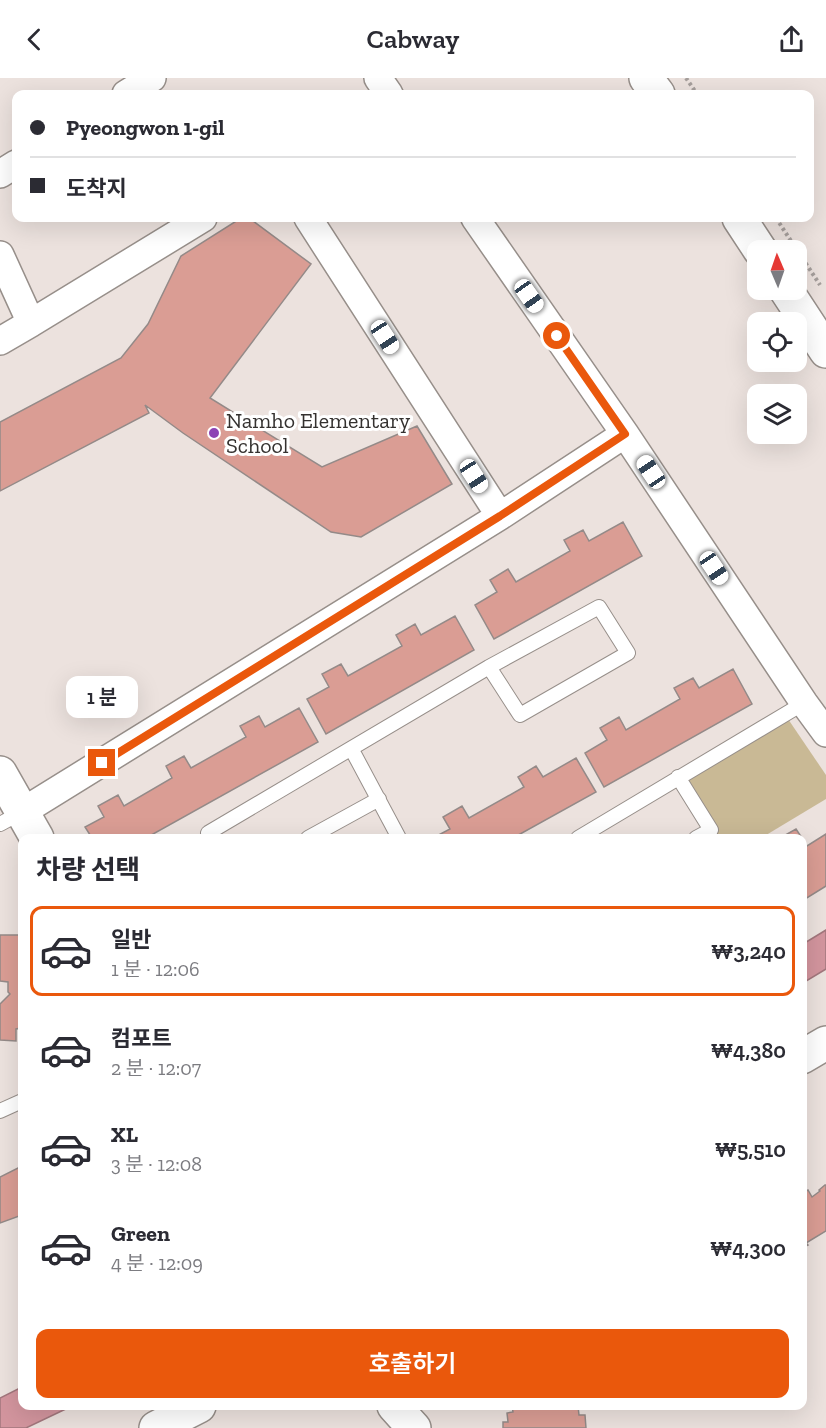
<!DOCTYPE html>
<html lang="ko">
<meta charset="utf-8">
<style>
:root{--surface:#fff;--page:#f2f2f3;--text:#2b2b33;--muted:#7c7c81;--line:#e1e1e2;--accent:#ea580c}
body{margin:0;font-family:"Zilla Slab","Noto Sans KR",serif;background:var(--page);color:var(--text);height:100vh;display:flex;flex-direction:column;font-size:22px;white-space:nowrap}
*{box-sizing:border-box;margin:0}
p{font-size:20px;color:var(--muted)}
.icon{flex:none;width:33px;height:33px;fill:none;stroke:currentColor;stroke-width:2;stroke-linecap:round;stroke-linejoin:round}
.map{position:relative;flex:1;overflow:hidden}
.side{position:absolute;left:18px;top:756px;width:789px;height:576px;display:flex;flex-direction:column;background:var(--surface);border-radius:12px;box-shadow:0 6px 24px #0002}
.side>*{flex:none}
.top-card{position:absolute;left:12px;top:12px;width:802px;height:132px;border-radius:12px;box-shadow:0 6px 24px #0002;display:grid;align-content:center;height:132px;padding:0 18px;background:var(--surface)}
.needle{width:39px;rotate:358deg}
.fabs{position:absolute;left:747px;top:162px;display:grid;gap:12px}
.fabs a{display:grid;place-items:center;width:60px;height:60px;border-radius:12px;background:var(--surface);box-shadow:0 6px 24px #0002;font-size:30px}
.end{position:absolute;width:27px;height:27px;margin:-14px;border:8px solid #ea580c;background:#fff;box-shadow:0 0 0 3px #fff}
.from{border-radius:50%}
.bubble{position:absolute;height:42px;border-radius:12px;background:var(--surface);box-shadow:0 6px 24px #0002;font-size:20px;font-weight:600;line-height:42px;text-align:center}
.car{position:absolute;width:18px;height:36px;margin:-18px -9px;border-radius:8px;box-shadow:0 0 4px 2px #0007;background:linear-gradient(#fff 24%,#345 0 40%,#fff 0 76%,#345 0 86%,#fff 0)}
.top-card b{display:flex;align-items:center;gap:21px;height:57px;font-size:22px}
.top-card b+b{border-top:2px solid var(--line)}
.top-card i{width:15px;height:15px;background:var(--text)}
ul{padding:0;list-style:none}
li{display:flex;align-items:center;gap:18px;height:90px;margin:0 12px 9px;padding:0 6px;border:3px solid transparent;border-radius:12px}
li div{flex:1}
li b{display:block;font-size:22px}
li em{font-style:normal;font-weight:600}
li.current{border-color:var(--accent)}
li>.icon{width:54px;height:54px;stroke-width:1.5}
h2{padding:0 18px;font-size:27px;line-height:72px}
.cta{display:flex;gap:12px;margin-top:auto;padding:12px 18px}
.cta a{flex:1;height:69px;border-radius:12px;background:var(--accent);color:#fff;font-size:24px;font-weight:600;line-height:69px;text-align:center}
header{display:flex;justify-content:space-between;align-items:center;height:78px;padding:0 18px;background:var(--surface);font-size:27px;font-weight:600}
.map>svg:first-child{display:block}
</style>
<header><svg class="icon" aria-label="back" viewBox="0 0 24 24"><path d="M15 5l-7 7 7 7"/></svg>Cabway<svg class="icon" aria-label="share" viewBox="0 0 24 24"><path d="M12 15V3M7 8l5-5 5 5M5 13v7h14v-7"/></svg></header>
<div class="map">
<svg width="826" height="1350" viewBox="0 0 826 1350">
<rect width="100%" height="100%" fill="#ece2de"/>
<!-- green -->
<path fill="#c9b995" d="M786,638L826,697V721L761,760H718L678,699Z"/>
<!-- water -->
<path fill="#d3959e" stroke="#a3777d" stroke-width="1.5" d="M826,852V891L803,905V866Z
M22,1309V1328H72L26,1350H0V1320Z"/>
<!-- building -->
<path fill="#da9d94" stroke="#948a88" stroke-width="1.5" d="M241,140H249L311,186L210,320L322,389L417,348L452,406L361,459L331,454L183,355L145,327L149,335L0,413V344L121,280L148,246L181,178Z
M623,444L642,478L494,561L475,527L497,514L490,502L508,491L516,504L570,473L564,462L583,452L589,463Z
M455,538L474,572L326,656L307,621L329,609L322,596L341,586L348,598L402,568L396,557L415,546L421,557Z
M733,591L752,626L604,709L585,675L607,662L600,650L619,639L626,652L680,621L674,610L693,600L699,610Z
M299,630L318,664L146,760H92L85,749L104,739L98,728L118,717L124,728L172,700L166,688L184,678L191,690L246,659L240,648L259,638L265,649Z
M576,680L596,714L513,760H433L450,751L443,739L462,728L469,740L524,709L518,699L536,688L543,699Z
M796,751L802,760H780Z
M826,756V808L802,823V761L807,768Z
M0,857H22V950L16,951V963L0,962V926L10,916L8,914V904L0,903Z
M22,1088V1137L0,1145V1099Z
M825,1107H826V1153L806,1165L808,1167L802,1170V1115L808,1112L812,1119L820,1113L819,1112Z
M512,1328H578L579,1337H585L586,1350H503V1344H508L507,1335L513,1334Z"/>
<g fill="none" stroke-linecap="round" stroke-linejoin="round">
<defs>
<path id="service" d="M352,672L399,760
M678,699L711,752L696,760
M0,746L22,734
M211,760L208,755L489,589L599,529L628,575L520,637L489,589
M308,760L379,721
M578,760L804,625
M0,1033L22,1023"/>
<path id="minor" d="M378,0L389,16
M126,16L152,0
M0,96L16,86
M308,140L500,438
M475,140L625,356L804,625L826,655
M0,177L31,245L0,263
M31,245L203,140
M22,734L500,438L625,356"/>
<path id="tertiary" d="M646,0L658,16
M739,140L760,172
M786,212L826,273
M0,695L37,760
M802,979L826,965
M394,1328L414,1350
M156,1350L199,1328"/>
</defs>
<!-- service casing -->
<use href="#service" stroke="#978f8a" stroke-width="16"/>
<!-- minor casing -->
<use href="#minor" stroke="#978f8a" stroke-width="30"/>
<!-- tertiary casing -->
<use href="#tertiary" stroke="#978f8a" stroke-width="36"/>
<!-- path -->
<path stroke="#a69f9c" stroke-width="4" stroke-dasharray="3 3" stroke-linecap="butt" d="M686,0L697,16
M776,140L820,207"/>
<!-- service -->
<use href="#service" stroke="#fff" stroke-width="14"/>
<!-- minor -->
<use href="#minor" stroke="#fff" stroke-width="27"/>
<!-- tertiary -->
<use href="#tertiary" stroke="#fff" stroke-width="33"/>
</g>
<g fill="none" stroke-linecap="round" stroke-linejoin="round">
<!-- route -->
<path stroke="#ea580c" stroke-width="8" d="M102,685L500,438L625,356L557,258"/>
</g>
<!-- markers -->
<circle fill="#8c42b4" stroke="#fff" stroke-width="2" cx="214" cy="355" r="6"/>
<g text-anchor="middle" stroke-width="6" stroke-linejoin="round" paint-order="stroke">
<!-- poi labels -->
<g font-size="22" fill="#34312f" stroke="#fff" text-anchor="start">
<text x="226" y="350">Namho Elementary<tspan x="226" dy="25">School</tspan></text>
</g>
</g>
</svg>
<div class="fabs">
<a><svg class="needle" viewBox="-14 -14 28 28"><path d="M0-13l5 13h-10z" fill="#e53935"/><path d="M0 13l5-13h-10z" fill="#7c7c81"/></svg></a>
<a><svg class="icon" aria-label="locate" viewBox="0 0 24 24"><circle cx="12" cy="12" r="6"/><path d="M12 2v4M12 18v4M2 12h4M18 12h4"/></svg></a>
<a><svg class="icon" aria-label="layers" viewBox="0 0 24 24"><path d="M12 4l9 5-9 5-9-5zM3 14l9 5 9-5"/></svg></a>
</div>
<i class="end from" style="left:557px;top:258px"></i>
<i class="end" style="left:102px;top:685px"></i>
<div class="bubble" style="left:66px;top:598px;width:72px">1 분</div>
<i class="car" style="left:529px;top:218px;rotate:145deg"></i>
<i class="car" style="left:385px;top:259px;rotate:147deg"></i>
<i class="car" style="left:651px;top:394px;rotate:326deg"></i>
<i class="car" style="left:474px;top:398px;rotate:147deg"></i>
<i class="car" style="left:714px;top:490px;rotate:146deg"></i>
<div class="top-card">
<b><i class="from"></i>Pyeongwon 1-gil</b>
<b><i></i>도착지</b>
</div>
<section class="side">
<h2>차량 선택</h2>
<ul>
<li class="current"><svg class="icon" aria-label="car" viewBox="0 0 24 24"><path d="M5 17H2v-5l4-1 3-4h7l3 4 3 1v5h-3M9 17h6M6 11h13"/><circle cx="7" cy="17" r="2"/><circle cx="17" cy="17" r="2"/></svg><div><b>일반</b><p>1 분 · 12:06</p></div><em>₩3,240</em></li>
<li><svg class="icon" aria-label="car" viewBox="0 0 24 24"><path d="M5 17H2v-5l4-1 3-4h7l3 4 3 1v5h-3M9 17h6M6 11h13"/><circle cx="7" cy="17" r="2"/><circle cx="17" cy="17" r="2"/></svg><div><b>컴포트</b><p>2 분 · 12:07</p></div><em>₩4,380</em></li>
<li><svg class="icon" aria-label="car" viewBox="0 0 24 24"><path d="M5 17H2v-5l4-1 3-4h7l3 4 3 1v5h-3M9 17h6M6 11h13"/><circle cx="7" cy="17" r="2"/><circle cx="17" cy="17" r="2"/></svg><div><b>XL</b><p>3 분 · 12:08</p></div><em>₩5,510</em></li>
<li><svg class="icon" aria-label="car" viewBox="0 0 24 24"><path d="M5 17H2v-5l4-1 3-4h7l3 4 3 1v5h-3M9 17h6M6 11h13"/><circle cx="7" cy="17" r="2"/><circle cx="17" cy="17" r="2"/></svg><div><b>Green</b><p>4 분 · 12:09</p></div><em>₩4,300</em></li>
</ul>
<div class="cta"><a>호출하기</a></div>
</section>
</div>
